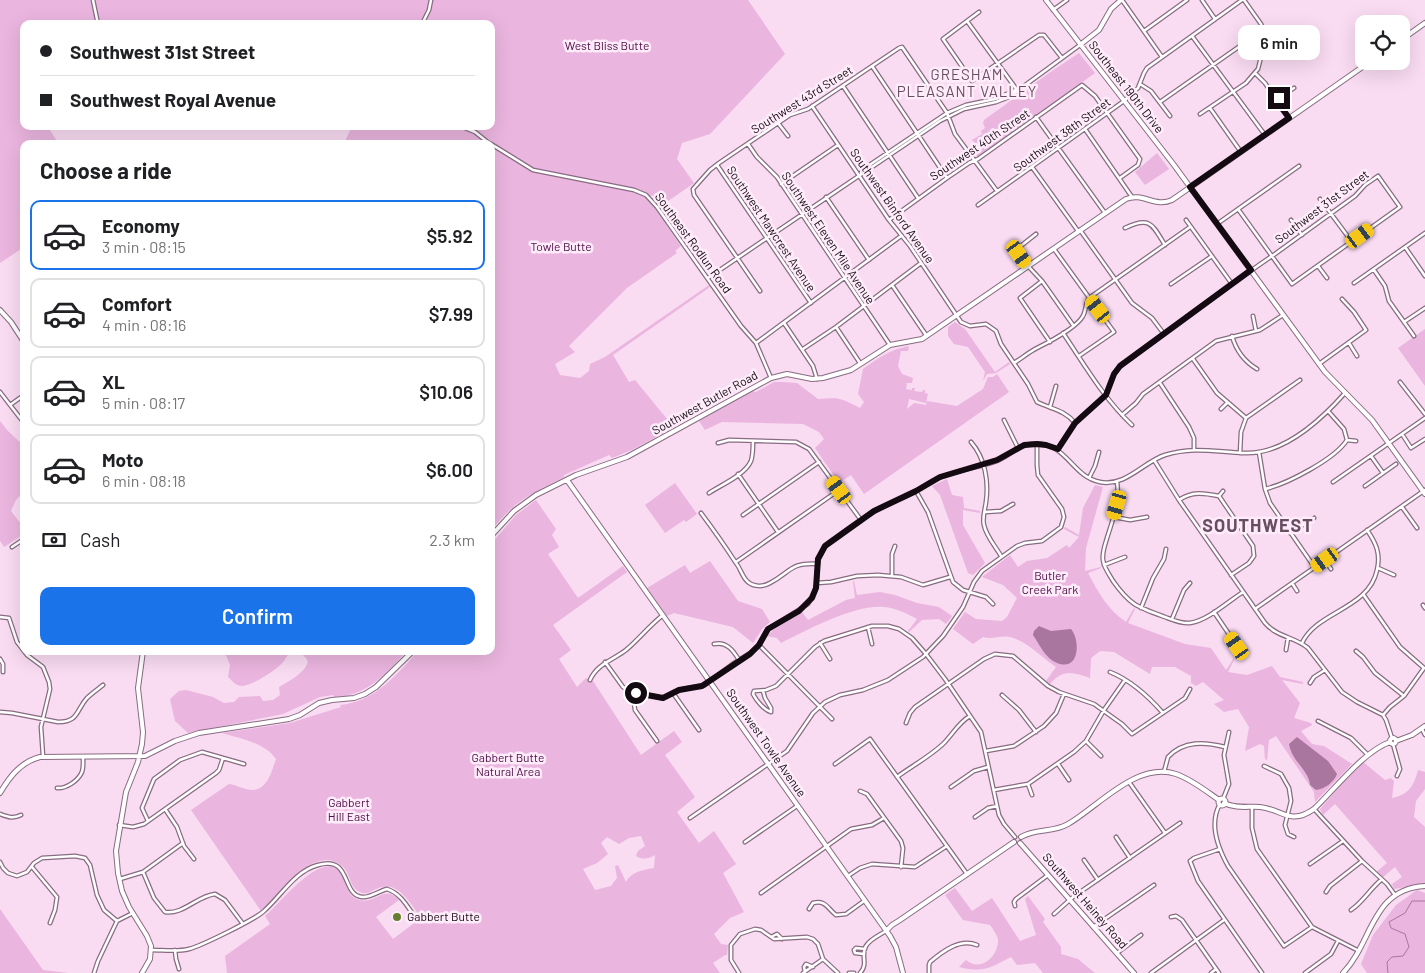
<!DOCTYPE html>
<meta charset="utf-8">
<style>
:root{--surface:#fff;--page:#f6f6f6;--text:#202124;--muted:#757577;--line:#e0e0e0;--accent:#1a73e8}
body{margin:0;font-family:Barlow,sans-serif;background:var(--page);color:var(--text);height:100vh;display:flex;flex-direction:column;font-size:19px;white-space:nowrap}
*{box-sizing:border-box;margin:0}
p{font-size:16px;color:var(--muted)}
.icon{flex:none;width:28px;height:28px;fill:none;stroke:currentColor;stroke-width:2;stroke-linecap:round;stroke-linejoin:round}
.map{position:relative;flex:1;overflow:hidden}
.panel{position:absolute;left:20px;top:140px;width:475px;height:515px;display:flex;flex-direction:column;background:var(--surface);border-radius:10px;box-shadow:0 5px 20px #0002}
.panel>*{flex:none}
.banner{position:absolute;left:20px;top:20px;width:475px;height:110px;border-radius:10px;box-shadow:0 5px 20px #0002;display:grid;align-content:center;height:110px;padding:0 20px;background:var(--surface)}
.controls{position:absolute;left:1355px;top:15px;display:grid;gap:10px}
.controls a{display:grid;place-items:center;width:55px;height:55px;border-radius:10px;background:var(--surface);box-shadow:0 5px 20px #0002;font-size:25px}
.end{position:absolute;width:22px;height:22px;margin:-11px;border:6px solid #140a12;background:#fff;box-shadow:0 0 0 2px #fff}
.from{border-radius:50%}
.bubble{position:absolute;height:35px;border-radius:10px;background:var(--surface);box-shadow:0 5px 20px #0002;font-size:16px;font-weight:600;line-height:35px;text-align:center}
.car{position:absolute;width:15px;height:30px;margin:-15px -8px;border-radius:6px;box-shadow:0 0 4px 1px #0007;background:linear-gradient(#f5c518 24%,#345 0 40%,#f5c518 0 76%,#345 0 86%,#f5c518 0)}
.banner b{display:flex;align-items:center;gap:18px;height:48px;font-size:19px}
.banner b+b{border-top:1px solid var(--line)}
.banner i{width:12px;height:12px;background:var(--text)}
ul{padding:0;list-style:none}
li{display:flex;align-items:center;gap:15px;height:70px;margin:0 10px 8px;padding:0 10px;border:2px solid var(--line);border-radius:10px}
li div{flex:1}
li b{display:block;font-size:19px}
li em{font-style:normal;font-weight:600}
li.active{border-color:var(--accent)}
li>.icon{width:45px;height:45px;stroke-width:1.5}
h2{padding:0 20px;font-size:22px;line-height:60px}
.pay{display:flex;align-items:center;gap:12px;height:55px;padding:0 20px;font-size:19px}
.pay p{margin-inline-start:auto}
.primary-button{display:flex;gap:10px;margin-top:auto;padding:10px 20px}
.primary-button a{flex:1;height:58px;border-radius:10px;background:var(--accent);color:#fff;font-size:20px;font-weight:600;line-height:58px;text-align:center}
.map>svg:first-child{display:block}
</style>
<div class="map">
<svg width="1425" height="973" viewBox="0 0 1425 973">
<rect width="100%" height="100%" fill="#f9dbf2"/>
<!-- green -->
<path fill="#eab5df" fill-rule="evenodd" d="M0,0H748L785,54L710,134L682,143L677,159L694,183L661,206L652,195L648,198L681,246L675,251L677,253L627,288L569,346L575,352L555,364L560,375L580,378L589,371L590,364L605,357L709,285L710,287L613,355L629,382L635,380L672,425L663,429L665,432L632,450L612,458L609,455L564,475V477C530,495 515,500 491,531V144H346V139L352,126H491V24H24V126H47L59,144H24V253L21,249L0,263Z
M1079,53L1095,73L978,158L976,155L982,150L972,140L982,134L981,131L985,128L983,123L984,120L1049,73Z
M1157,153L1169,169L1145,185L1135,172Z
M955,322L965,329L995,372L1009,362L1010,364L996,373L987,374L983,381L985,372L968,347L954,344L948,336V327Z
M1425,329V386L1398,348Z
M909,346L908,351H901L898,366L902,374L913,378L912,383H907L906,389L912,390V388H915L914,391L922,392L923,390H925V393L928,394L926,403L909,399L907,409L914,403L926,405L927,401L957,406L983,389L988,377H993L997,374L1009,392L864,494L851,475L839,483L815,448L824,439L819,432L803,424L722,422L705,430L699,421L746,394L752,391L756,392L774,382H782L797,383L818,399C840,397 841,398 860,408L864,402L858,394L863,369C878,358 891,349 909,346Z
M0,421L8,431L24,446V491L16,500L11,511L24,528V534L4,547L0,541Z
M947,479L952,495L963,497L964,508L980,511V513L963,510V525L985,563L973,575L968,573L940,495L932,486Z
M675,483L697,514L686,522L684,520L665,533L645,505Z
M1095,485L1103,487L1086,548L1085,571L1101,567V568L1088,573C1098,592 1108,610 1126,622L1134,608L1135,609L1128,623L1185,644L1211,648L1226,670L1234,658H1235L1228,672L1247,675L1272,666L1280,677L1303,682V684L1282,680L1300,703L1294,718L1311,723L1312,725L1301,731L1312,744L1324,746L1352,764L1315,802L1314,792L1276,736L1269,740L1267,760L1265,759L1264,746L1260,744L1245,751L1249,727L1238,709L1224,712L1214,704L1224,700L1203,682L1196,686L1191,683V676L1175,667H1152L1150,674L1114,652L1100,651L1091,658L1090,678C1073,672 1063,669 1050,684L1046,681L1056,667C1041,657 1027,641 1010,637C1001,635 991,640 983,637L973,644L953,629L965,612L976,619L1002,621L1007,617L1017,598L1003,585L982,577L1010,555L1018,567L1027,561L1047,558L1067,545L1069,548L1079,537L1064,529L1065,527L1079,535L1083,508Z
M536,500L556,529L552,535L559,547L548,554L578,598L623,566L627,572L553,625L571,650L559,659L577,687L586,678L593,681L641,755L674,731L682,742L665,755L695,797L677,812L699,843L714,831L736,864L723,873L744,912L730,918L714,934L721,944L728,945L727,955H725L713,963L720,973H227L225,956L270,924L265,916C279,905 325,843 343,876C348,886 347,897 360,900C376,904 384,884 399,900L376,917L393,939L421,918C410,903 397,877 374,890C370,892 365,895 360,892C349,888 351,872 341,865C313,844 279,895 261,911L191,810L229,784C236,785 245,790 253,790C268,789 272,770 276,759C264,742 241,739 222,733L290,723L341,707L340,705C374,702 397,675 418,651H491V544L516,515ZM641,836L645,846L638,851L636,856C643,860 649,859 655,855L654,868C642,870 631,872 626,882L618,865L615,866L617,878L611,886L595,890L583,869L597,863L608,854L601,843L607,837L619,844L629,838Z
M710,561L738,601L762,609L770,622L763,628L753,643L733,627L674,613L667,616L647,588L685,565L690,573Z
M853,581H854L857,595L880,592L895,595L917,603L939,607L952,616L946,624L939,619L922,620L909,632L908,631L917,619C906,613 896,608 884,607C855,604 807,630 781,643L777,638L767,636L773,630L802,612L808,620L846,600L855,598Z
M221,651H291C288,655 286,657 284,661C277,670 253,685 242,686C236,686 232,681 228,677L230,665L225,653Z
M299,651H407C385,674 368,696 334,697L333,695L320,697L283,714L188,733L175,721L170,699L179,691L186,690L213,697L224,703L234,702L239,697L260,696L263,701L273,700L280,695L279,687C289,681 304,674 308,662L306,658Z
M1362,761L1385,780L1391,778L1394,781L1392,798C1409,795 1414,785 1418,770L1425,772V789L1416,801L1414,817L1425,827V884L1394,889L1392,884L1402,877L1395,867L1382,878L1375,873L1387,863L1335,804L1323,815L1320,809Z
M955,888L972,911L992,898L1020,941L1036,935L1025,899L1028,896L1045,919L1043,922L1061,947V954L1078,959L1095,973H1043L1035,963L1017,965L1011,957C989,968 984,973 959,967L966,960C981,973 999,956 998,939C997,935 993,929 990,925L963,920L945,895Z
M1417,890L1425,893V973H1367L1361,964L1373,935L1396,905Z
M0,909L43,970L68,973H0Z"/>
<!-- water -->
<path fill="#a9769f" d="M1039,626L1051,631L1071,629C1081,641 1079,672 1057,663C1046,659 1039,644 1033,635L1034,631Z
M1297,737L1328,761L1337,774C1334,782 1325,789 1316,790L1310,785C1309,770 1292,762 1289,744Z"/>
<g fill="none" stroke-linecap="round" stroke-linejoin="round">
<!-- stream -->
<path stroke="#a9769f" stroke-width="1" d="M1388,973L1387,962L1392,957L1403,956L1409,947L1405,934L1391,928L1389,922L1405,913L1412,901H1425"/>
<defs>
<path id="street" d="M93,0L98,24
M1122,0L1162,57
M1202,0L1215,19
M1053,10L1067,0
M979,12L943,39L972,81L1039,35H1044L1062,58
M967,21L1017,90
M422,24L429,10L431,0
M1144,31L1187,0
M1192,36L1265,135
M872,66L947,178
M1256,74L1265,83L1289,118
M1140,84L1151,91L1170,116
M843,86L918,198
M1276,100L1294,88
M1160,102L1250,39L1264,34
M812,106L889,220L910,246L961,322L970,326L986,324L996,331L1001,344L1028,384L1037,402C1051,409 1065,410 1075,423
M1210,108L1241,152
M1200,114L1246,83L1258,69L1265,41L1264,31L1261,24L1244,0
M1036,117L1105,213
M778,123L788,136
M460,126L475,132L490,144
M1085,129L1132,197
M491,144L533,170L634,190L646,195L657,207L741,326L756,343L771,378
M748,144L757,157L777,177L890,345
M717,165L811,303
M1032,167L1078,231
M861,173L862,170L947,113L966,105L995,99L1016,90
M781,184L838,145
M826,197L869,260
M1320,199L1352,242
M978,205L1124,101L1138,88L1144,73L1147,68L1242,0
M889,220L947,178L969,163L978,159L1082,85L1095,96L1140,159L1138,165L1120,178
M1186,220L1232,284
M1291,220L1302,235
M1217,224L1299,166
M1125,228C1150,216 1152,224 1165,245
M1080,230L1132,303L1152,318L1164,334
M1036,234L1017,249L1028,266L1042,281L1073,325
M1405,247L1425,276
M1054,249L1114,332L1079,356
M1318,266L1327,278
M1374,270L1385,286L1389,301L1414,336
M708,278L940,121L964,109L996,102L1009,97L1080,45
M1042,281L1020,298L1050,342
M1354,283L1425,233
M1171,284L1212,256
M892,285L926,335
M760,291L694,195L693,189L710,170L719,163L790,115L808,109L899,48L902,47L947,113L955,134L997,191
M1253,316L1256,331
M1404,322L1425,308
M784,323L813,366L817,379
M836,327L860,363
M1063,333C1084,364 1104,399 1132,425
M1232,336C1236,350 1245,362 1257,369
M756,343L901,236
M1349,343L1357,356
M803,349L836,327L921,263
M1193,359L1217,393L1246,418
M1014,363C1022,358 1029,352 1037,348C1049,342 1077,327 1083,316C1086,311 1085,304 1089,298L1190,227
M1319,364L1366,330L1354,312L1342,299
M1400,382L1425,414
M1160,383L1189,427L1194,438V449
M0,392L24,423
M10,405L24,395
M1050,407L1056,386
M1221,409L1227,403
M1328,411L1344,429L1347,440
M1122,415L1136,403L1143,394L1216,341L1260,330L1283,315
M1004,420L1018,448
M1402,434L1411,448L1425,439
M1347,440L1356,441
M971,442C985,458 989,481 986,502C985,510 982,518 984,525C986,536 996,547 1001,556
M718,443L729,440L796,442L809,449L861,520
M1058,449L1075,423L1106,395L1114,374L1120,366C1171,329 1222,290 1275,254L1355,196L1365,185L1378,176L1400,207L1292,284L1238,209
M1259,452L1265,489L1270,503L1315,568
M1240,453L1241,432L1246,418L1300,380
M1371,456L1383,473
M1154,460L1179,500L1265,623C1277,637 1295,637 1308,648L1342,692L1357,702L1383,715L1386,720L1392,738
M738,474L778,532
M1089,478L1095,466L1099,452
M1117,482C1120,501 1113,519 1107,538C1105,545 1102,552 1103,560C1104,568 1109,574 1113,581C1130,605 1137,607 1165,617C1173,620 1182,624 1190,623C1207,621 1229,601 1243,592
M1333,482L1425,418
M1365,486L1396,464
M1265,489C1287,484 1335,459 1347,440
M916,491L928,512L953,582L963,590L986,597L993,604
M709,493C721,485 745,475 751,461C753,455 753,447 753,441
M1219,496L1223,491
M1179,500C1192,491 1204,493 1219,496L1253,546L1254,556
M1402,507L1417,528
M985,512L1001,511L1013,504
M701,513C713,529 725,546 736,563C741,569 742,577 748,582C754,587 763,587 770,583C791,572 790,562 818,564
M743,515L819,462
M1114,517L1130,520L1147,517
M1290,533L1314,518
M12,547L24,539
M1325,560L1331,569
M736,562L839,490
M1104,565L1125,557
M1378,568L1394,575
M1231,575L1249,563L1254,556
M892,576V554L895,546
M817,583L831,582L857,576L878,575L901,577L923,585L950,577
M1292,583L1297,591
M1363,594L1400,647L1424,668
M1423,605L1425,608
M1141,608L1153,578L1164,559L1166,549
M1255,609L1425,490
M1214,612L1237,646V652
M0,617L9,618L17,642L27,655L43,667L49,682L50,689L41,727L43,756
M1172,619L1184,590L1190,583
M868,627L872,644
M820,643L830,659
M1302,643C1317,611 1369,609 1377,570C1381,554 1376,543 1367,530
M714,644C726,641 733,650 739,660
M759,645L832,719
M1286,650L1288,638
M1356,651L1363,657L1375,673L1404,696
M0,659L3,664V672
M605,662L623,687L629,691L636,693L663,698L679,690L705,685L734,663L750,653L759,645L768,629L808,604L816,588L818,559L825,546L831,541C845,531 860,520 875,511C888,503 902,499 916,491C923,487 930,481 939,478C957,470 978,468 997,461C1009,456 1017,446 1031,444C1067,440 1070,476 1100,482C1126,487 1143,462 1165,455C1193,446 1216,452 1244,453C1283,455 1321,420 1345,393
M1110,672C1130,680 1149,697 1163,713
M590,680C597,664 613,660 626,650C639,639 649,626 663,615
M1310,683L1314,677L1325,670
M763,691L765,698L771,708V712C764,710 756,700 753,694L754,691L766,690L776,686L815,647L824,641L872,626H888L899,629L912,638L926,654L945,679L981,732L999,815L1004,824L1015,837
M636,693L634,703L635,710L657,741
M673,693L699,730
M1002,695L1019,710L1036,732
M0,712L12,713L58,722C79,722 76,710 87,698C92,693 98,689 103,685
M1383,715L1390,707L1404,696L1424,668
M1318,721L1351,738L1368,755
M906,723L910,713L915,707L984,659L995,654L1013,656L1048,686L1059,692L1094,704L1122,724L1132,734L1185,698L1190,689
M1422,729L1425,735
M1086,741L1101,756
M1393,744L1400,769L1397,776
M986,751L1014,746L1044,726L1056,713L1064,694
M835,764L870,739L967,874
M1058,764L1069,780
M1264,766L1281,774L1289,788L1291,801L1285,825L1288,834L1294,837
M1164,772L1168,757C1184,740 1205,742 1225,747
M897,777C912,766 929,757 943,744C953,734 958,723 970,716
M1129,782L1165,833
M1028,784L1032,795
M951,787L974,771L988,767
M57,788C66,789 77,781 81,774C84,769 83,763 83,757
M994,790L1028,784L1074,752L1086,741L1104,710L1125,680
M860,791L867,794L901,841L903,848L901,867
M1223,799L1229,784L1224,755L1229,732
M1220,804C1209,823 1218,848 1228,866L1284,946L1312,927
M1252,807V828L1257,849L1312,927L1359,951
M165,809L177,827L184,846L194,859
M1314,809L1362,861L1387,884L1395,895
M0,814C8,817 13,819 21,815
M975,817L988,808L997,806
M690,818L787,751L813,713L825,702L840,695L863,690L888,680L923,657L943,636L963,607L974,582L982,571L1017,546L1025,543L1042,541L1061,527L1064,517L1062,509L1038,475L1037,465V444
M148,821L142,808L154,779L180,760L202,752L244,764
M119,825L133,827L144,824L216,773L219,770L223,758
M1116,837L1130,858
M745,842L797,806
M1220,849L1194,858L1190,861L1198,881L1262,973
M1084,860L1098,880
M0,862L3,868L8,873L17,876L27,872L34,863L42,858L75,856L85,858L90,865L97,895L104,910L117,921
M1310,864L1343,841
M32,867L57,897L55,910L50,923
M143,872L154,898L165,912C183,915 197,896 215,894L225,900L243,924
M848,876L860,868L872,864L915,867L947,846
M120,879L143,872L183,843
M1326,892L1330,886L1362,861
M761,893L851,829L872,825L884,818
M1015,906L1014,902L1016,899L1048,875
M809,909L813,903C826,900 827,908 836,915L846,914L864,901
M1351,910C1363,902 1370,889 1381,880
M1054,914L1073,897L1180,823
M1171,917L1176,916L1182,920L1219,973
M1093,927L1154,885
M771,937L777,934L782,939
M151,950C163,950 178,952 189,949C201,946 256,919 264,911C281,896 295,871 318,865C352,855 341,895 362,897C370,898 379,891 387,889C402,894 408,908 417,920
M175,950L176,959L179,969
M1117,953L1141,935
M864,954L855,953L854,950L856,948L865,949
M805,972L804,967L806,964L813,967
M94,973L98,961L117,921L133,913
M739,973L731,960V945L740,934L755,929L761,930L774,939L807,937L813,939L818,944L823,959L838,973
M803,973L823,959
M849,973H854
M860,973C869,964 860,955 866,946C870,939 880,935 886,931
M929,973V965L930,962C943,951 960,938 977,945
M1151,973L1224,920
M1211,973L1216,969
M1305,973L1331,954L1338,941"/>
<path id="secondary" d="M1046,0L1174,165L1325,372L1372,420L1425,494
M1401,40L1425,23
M1080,45L1099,30L1111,9L1121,0
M0,310L11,322L24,342
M567,480L890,936L896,947L903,973
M491,536L514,511L536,495L576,475L627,457L771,378L787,374L812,379L823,378L851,370L890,345L922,339L1126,199C1143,192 1155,208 1172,200L1371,61
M1390 741a3 3 0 1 1 6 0a3 3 0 1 1-6 0Z
M1396,741L1412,735L1425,726
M0,793C10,776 21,762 40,757L145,756L175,741L199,733L289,719L300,715L319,703L332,700L354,698L365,694L376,687L413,651
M1218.5 802a3.5 3.5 0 1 1 7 0a3.5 3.5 0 1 1-7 0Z
M1224,803C1236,809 1248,806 1260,807C1282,809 1290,826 1314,809C1335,789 1364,751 1390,742
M1021,837C1036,828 1053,833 1068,824C1099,806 1137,761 1176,774C1191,779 1206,791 1219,800
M1020,843L1134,973
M886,931L892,925L900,920L1014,842
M142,973L150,959L151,946L147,936L129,907L122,891L118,873L116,851L126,792L138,762L142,744L143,732L138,688L143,651
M1343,973C1373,942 1371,889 1425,886"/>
</defs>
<!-- street casing -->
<use href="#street" stroke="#876c81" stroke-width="5"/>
<!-- secondary casing -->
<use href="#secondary" stroke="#876c81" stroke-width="6"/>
<!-- street -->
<use href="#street" stroke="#fff" stroke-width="2.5"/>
<!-- secondary -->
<use href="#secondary" stroke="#fff" stroke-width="4"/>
</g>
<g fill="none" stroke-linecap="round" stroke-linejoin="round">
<!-- route -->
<path stroke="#140a12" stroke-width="6" d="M636,693L663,698L679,690L702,686L750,654L759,645L768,629L799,611L812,598L816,588L818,559L825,546L874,511L916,491L940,477L997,460L1024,445L1037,444L1046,445L1058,449L1075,423L1106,395L1114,374L1120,366L1251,270L1190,187L1289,118L1276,100L1279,98"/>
</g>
<!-- markers -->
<circle fill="#677e30" stroke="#ffecfa" stroke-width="2" cx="397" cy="917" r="5"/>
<g text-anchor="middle" stroke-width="5" stroke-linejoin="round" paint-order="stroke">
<!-- park labels -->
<g font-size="12" fill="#4d0e45" stroke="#ffecfa">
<text x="607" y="50">West Bliss Butte</text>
<text x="561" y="251">Towle Butte</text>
<text x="1050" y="580">Butler<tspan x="1050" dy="14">Creek Park</tspan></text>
<text x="508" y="762">Gabbert Butte<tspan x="508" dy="14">Natural Area</tspan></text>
<text x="349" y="807">Gabbert<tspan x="349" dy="14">Hill East</tspan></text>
</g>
<!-- street labels -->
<g font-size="12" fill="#140a12" stroke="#ffecfa">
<text transform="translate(1126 87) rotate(52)" y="4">Southeast 190th Drive</text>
<text transform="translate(802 100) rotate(-32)" y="4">Southwest 43rd Street</text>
<text transform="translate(1062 135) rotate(-36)" y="4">Southwest 38th Street</text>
<text transform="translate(980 145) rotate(-34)" y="4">Southwest 40th Street</text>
<text transform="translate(892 206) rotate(55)" y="4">Southwest Binford Avenue</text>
<text transform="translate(1322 207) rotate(-37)" y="4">Southwest 31st Street</text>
<text transform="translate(771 229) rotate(56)" y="4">Southwest Mawcrest Avenue</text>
<text transform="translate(828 238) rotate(56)" y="4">Southwest Eleven Mile Avenue</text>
<text transform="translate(693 243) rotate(54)" y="4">Southeast Rodlun Road</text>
<text transform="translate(705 403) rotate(-29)" y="4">Southwest Butler Road</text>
<text transform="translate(766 743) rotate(55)" y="4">Southwest Towle Avenue</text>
<text transform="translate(1085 901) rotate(49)" y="4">Southwest Heiney Road</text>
</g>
<!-- poi labels -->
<g font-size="12" fill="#140a12" stroke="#ffecfa" text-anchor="start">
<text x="407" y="921">Gabbert Butte</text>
</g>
<!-- quarter labels -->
<g font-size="15" letter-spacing="1" fill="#684e62" stroke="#ffecfa">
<text x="967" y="80">GRESHAM<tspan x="967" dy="17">PLEASANT VALLEY</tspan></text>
</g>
<!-- district labels -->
<g font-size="18" font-weight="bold" letter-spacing="1" fill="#684e62" stroke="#ffecfa">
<text x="1258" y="532">SOUTHWEST</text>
</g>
</g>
</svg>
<div class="controls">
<a><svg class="icon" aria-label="locate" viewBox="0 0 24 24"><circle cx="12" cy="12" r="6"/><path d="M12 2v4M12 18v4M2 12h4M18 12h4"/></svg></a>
</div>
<i class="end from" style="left:636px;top:693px"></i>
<i class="end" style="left:1279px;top:98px"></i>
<div class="bubble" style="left:1238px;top:25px;width:82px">6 min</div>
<i class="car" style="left:1360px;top:236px;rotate:54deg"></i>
<i class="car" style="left:1019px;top:254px;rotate:144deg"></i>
<i class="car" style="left:1098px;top:309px;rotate:323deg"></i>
<i class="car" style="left:839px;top:490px;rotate:324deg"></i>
<i class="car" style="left:1117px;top:505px;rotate:196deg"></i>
<i class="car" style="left:1325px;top:560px;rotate:235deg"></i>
<i class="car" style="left:1237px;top:646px;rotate:325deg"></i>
<div class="banner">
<b><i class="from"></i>Southwest 31st Street</b>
<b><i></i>Southwest Royal Avenue</b>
</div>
<section class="panel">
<h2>Choose a ride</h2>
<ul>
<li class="active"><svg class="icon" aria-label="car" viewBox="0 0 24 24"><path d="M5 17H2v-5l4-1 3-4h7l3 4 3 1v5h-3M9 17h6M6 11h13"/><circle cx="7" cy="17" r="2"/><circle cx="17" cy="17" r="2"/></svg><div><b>Economy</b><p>3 min · 08:15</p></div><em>$5.92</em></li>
<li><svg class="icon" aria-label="car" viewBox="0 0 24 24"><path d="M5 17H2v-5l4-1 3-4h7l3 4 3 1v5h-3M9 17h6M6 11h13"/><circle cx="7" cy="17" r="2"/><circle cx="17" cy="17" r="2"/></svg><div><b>Comfort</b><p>4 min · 08:16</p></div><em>$7.99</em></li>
<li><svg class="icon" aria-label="car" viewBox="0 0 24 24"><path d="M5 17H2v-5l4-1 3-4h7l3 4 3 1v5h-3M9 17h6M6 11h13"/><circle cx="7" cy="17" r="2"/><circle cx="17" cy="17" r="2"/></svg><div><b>XL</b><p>5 min · 08:17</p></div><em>$10.06</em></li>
<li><svg class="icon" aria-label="car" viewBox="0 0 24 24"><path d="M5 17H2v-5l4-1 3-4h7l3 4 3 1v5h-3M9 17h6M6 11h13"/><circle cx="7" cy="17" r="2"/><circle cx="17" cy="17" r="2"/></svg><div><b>Moto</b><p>6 min · 08:18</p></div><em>$6.00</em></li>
</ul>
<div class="pay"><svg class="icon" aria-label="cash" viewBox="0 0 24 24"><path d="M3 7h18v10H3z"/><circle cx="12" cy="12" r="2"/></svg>Cash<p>2.3 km</p></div>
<div class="primary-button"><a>Confirm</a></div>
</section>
</div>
